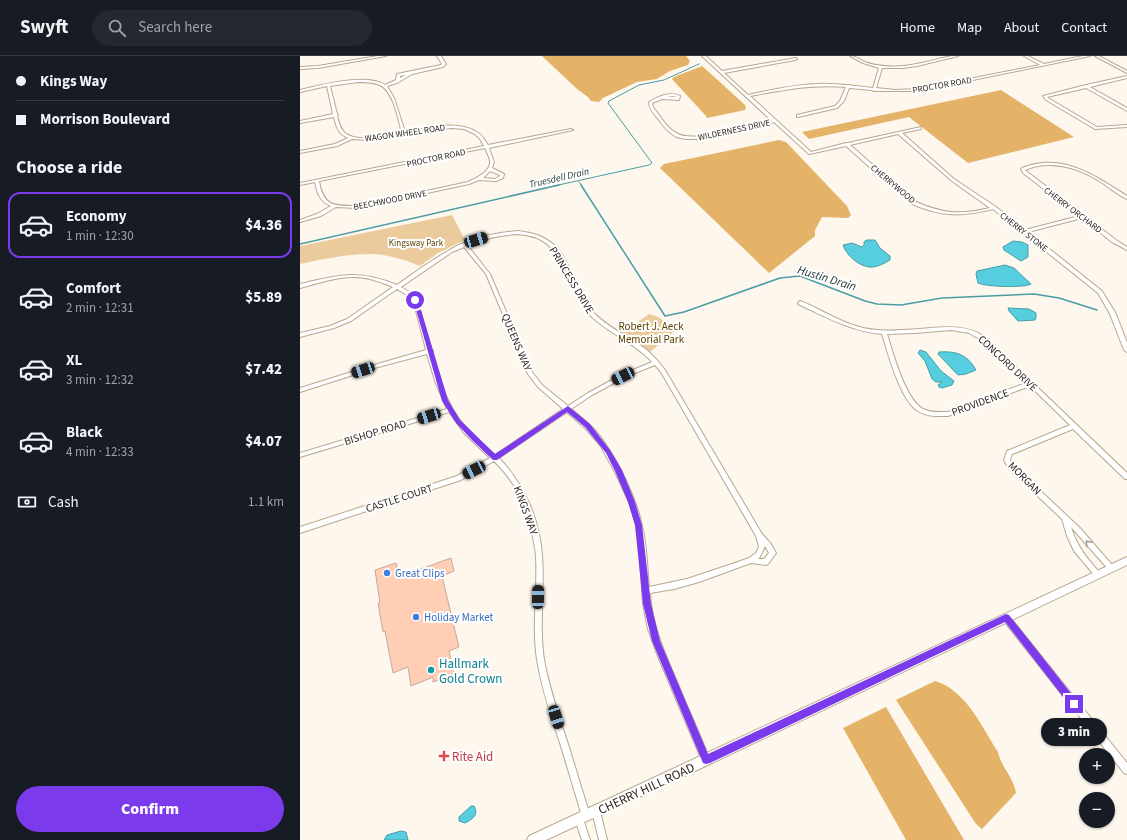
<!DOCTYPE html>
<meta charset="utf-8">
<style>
:root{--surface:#171b24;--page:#242831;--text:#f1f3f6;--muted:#9ea1a6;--line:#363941;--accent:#7c3aed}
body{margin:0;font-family:"Source Sans 3",sans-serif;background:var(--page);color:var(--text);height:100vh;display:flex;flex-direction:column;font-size:15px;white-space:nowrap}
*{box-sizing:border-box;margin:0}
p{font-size:13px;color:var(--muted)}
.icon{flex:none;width:22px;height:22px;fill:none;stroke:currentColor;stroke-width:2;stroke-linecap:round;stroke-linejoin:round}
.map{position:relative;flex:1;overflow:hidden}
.drawer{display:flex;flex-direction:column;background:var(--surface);width:300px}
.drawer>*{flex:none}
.guide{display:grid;align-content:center;height:88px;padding:0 16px;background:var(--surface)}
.buttons{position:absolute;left:779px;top:692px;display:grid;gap:8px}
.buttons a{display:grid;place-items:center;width:36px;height:36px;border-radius:50%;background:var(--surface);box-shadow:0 1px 3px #0004;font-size:20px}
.end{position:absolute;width:18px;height:18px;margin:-9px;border:5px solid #7c3aed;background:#fff;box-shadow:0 0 0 2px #fff}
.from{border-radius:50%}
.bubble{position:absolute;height:28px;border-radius:14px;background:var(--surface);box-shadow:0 1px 3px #0004;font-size:13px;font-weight:800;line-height:28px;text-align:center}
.car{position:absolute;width:12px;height:24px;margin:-12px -6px;border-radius:5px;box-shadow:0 0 3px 1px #0007;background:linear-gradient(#222 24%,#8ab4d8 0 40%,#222 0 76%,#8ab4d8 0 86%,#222 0)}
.guide b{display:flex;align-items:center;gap:14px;height:38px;font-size:15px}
.guide b+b{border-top:1px solid var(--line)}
.guide i{width:10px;height:10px;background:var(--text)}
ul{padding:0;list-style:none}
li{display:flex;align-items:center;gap:12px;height:66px;margin:0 8px 6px;padding:0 8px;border:2px solid transparent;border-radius:12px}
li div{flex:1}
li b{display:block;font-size:15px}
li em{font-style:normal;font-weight:800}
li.active{border-color:var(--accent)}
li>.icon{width:36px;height:36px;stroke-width:1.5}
h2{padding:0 16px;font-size:18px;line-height:48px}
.pay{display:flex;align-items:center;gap:10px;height:44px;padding:0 16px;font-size:15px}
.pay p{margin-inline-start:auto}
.cta{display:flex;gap:8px;margin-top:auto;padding:8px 16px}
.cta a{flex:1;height:46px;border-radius:24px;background:var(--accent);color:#fff;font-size:16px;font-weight:800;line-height:46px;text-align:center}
header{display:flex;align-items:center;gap:24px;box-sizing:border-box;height:56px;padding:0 20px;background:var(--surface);border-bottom:1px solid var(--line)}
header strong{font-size:19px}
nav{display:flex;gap:22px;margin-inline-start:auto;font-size:14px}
.search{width:280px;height:36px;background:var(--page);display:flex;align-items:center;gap:10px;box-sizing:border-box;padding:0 14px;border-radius:22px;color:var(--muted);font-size:15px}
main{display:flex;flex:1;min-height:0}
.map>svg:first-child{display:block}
</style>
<header>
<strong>Swyft</strong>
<div class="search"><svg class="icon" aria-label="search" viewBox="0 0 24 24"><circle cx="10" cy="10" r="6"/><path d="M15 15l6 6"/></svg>Search here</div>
<nav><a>Home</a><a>Map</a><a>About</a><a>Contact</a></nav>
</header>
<main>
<section class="drawer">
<div class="guide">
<b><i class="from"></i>Kings Way</b>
<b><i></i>Morrison Boulevard</b>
</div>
<h2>Choose a ride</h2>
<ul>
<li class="active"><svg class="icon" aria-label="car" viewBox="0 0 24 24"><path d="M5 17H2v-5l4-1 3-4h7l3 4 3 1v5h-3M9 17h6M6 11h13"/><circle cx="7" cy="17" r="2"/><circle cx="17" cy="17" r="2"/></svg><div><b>Economy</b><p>1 min · 12:30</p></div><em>$4.36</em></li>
<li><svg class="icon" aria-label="car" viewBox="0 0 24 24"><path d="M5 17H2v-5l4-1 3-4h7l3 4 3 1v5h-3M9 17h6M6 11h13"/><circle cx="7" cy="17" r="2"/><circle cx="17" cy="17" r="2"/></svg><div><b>Comfort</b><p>2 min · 12:31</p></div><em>$5.89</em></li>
<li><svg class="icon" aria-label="car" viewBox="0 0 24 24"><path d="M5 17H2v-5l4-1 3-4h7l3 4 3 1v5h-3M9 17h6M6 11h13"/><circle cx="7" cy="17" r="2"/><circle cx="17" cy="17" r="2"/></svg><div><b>XL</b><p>3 min · 12:32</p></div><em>$7.42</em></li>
<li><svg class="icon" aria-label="car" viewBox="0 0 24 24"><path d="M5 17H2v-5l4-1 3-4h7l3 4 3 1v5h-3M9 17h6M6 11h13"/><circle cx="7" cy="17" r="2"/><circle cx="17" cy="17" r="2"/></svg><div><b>Black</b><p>4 min · 12:33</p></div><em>$4.07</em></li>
</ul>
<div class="pay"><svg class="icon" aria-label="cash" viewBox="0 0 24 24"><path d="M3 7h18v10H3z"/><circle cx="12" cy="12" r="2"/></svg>Cash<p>1.1 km</p></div>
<div class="cta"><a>Confirm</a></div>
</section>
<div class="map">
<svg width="827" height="784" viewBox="0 0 827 784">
<rect width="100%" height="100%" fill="#fef7ed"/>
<!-- green -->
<path fill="#ebcb9c" d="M152,159L165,184L138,197L120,210C105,204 87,198 71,198C47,198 23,203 0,208V190Z
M349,258L358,261L377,273L350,296L322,277Z"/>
<!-- forest -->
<path fill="#e4b368" d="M242,0H386L390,5L388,9L370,15L357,23L337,26L303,42L299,46L291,45L288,41L277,33Z
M402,10L421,27L445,49L446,52L445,54L407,62L406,60L372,23L374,21Z
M701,34L774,81L668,107L609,61L509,83L502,76Z
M479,84L486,86L547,150L551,159L548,162L522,161L515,174V180L469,217L360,112L364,108Z
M635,625C666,634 682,671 698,696C701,711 714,722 716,737L682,773L676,768L596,644Z
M586,651L664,784H606L543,672Z"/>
<!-- water -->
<path fill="#56cedf" stroke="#4a9ca5" d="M566,184H575L580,192L590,200V204C585,207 576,212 569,211C559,210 546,199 543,189L552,187L562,191L564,189V186Z
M713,185L722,186L728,189V201L721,205L704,194L703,191Z
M705,209L714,212L731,228C725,232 686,231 678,227L676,218L677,215Z
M708,252L729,253L736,257V262L735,264L718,265L709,255Z
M620,294L626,296L641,315L654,325L652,329L642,332L639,331L638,329L642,326H636L632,323L625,305L618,297Z
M639,296C656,295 667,298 676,314L666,318L658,319L638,298Z
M171,750H174C179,759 173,763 165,767L159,765V761Z
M101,775L106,776L108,784H84L87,779Z"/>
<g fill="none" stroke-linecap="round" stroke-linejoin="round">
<!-- stream-far1 -->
<path stroke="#4a9ca5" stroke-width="1" d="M279,126L282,130
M254,130L349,109L352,107L308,47L309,45L339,29L364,24L399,8"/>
<!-- stream -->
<path stroke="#4a9ca5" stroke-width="1.5" d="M281,129L365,260L384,256L480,222L500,220L565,245L577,248L601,249L642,242L734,238L759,242L797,254
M0,188L259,129"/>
</g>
<!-- building -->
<path fill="#ffceb5" stroke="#c6aa9c" d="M151,502L154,515L142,520L159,591L149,595L154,618L133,626V621L111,630L108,611L93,617L85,575L83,576L78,547H80L75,514L96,507L99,521Z"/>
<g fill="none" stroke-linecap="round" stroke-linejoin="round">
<defs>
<path id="minor" d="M78,0H86L18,12L0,13V11L18,10Z
M137,0H141L146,8L143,11L112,18L97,27L87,30L94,42L105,76C127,72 159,63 178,77C183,80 185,85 188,89L271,73L273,74L189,92L194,106L192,112L204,118L203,122L196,125L179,124L169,128L57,152L36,151L21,160L0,166V164L17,158L31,150C20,146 17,137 15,126L0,129V127L184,90L180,83L175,78L164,73L152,72L137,73L75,84L52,83L37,90L0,97V95L35,88L48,82C38,78 36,70 34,61L0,67V65L33,58L27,30L0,36V34C21,29 66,17 85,29L96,24L97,18L141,9L142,8ZM106,19L100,22V20ZM58,26C65,26 73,26 80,29C94,36 98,63 102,77C88,80 57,87 45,77C40,73 39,66 37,60L38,59L37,58L30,30ZM185,92C187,96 189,100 190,105C191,116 176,122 168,126L57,150C35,150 23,151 19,125ZM190,115L200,119V120L195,123L183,122Z
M402,0H406L422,15L496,2L497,3L495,4L424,17L448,39C471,34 493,29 517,28C535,27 554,30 573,32L579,12L563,7L550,0C556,0 560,4 565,6C568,7 573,9 577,9C602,14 628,5 652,0H658L617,10L603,12H582L576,32L595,34L619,33L740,9L724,0H728L744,8L783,0H790L619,35H574L572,34L549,32L544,45L537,52L498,61H497V59L535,50L540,45L546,31C512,28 483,34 450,40L511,96L546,87H548L621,71V73L602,77L654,123L696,151L725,174L779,160L723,117L721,113L722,112C762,96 794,119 827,140V143C818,139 810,132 801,126C779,112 750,103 725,114L726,115L816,184L827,191V194L812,186L782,162L728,176L802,235L816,258L827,287V296L824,294L810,258L798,237L693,153C661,161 641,161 610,147L546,90L509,98L474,66C452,72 398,89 377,81C370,78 364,71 359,64C355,59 349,53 349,46C358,41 370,35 380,40L379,44L362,43L352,47L353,51C360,60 367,73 378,78C395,87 453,69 472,65ZM373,40L377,41H367ZM598,78L652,125L690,152C661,159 642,158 614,145L550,89Z
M795,0H799L827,15V17Z
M827,20V22L790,31L827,52V55L786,32L747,41L748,42L797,71L827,69V71L795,73L746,44L743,40L786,29Z
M218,175C233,177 242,179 254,189C272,206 276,237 292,255C306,271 327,279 344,292C352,298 359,306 365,314L462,478L471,488L476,497L468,508L466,509L451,507L399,526L374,533L350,537C352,570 365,598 378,628C388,653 400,678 410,704L409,707L406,708L403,707L357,598L348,573L343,548L339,487L336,469L329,446L315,416L300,389L285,372L267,356L199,402C224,428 240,464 242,500C245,537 238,573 245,609C251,637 260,664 269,691C276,714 283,737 290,760L289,763L286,764L283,763L290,784H282L275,763L276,760L279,759L282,760C275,737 268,713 261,690C252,663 243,637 238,609C231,573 238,537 236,500C234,480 226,449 215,431C209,421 202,413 194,405L161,424L0,477V471L157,420L190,402L164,377L149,356L0,401V397L147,353L135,325L127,298L78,311L0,336V332L74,309L126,294L114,247L107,239L97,233L51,265L34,272L0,281V277L30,270L47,263L93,231C86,228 78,225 70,223C47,217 23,226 0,232V228C40,219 57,213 97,229C113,218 130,205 148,195C168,182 194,177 218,175ZM218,178C226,179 234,180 241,184C266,197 271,238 289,258C307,277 334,286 352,306L321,319L288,337L268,350L242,329L232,316L190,218L167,189C184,183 200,179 218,178ZM164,191L186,218L228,318L238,331L263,353L195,399C183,388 170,377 160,364C145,344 138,320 132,296L133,295L131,293L118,247L111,237L101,231L152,196ZM355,309L361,316L456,480L459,491L456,497L449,502L435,507L387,523L349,531C347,511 347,490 342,470C337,444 319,407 304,386C296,373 283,363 271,353L292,339L325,321ZM465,490L469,497L464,503H458L460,501Z
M500,245C519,252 536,264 556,270C571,275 587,275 602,274C630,274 660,264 685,281L827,417V423H825L773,373L715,397L712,398L710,404L713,409L780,472L813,510L814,512L813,514L811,515L809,514L771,471C777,491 787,502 800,517L801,519L800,521L798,522L796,521L774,495L767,480L762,463L709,413L704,404L707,395L770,369L730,330L648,360C638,360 627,361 618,355C600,344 588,297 582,278C550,275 526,261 498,248V247ZM651,274L669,277L681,284L726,327L648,356C639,356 631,357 623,353C605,343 593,297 587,278L615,277Z
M706,559L709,560L827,707V718L824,717L703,564L702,562L703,560Z
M296,751L299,752L300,755L307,784H299L292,755L293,752Z"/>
<path id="secondary" d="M827,501V509L410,708L246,784H227L229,780Z"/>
</defs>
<!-- minor casing -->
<use href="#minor" stroke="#b8a790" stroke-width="2"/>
<!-- secondary casing -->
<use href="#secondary" stroke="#b8a790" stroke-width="2"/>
<!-- minor -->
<use href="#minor" fill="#fff" fill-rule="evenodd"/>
<!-- secondary -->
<use href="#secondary" fill="#fff" fill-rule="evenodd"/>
</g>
<!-- one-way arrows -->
<defs><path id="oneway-chevron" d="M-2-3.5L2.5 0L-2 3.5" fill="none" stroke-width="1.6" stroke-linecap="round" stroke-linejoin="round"/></defs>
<use stroke="#a09d99" href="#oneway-chevron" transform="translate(788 487) rotate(-131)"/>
<!-- route -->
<path fill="#7c3aed" d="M113,243L118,244L148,344L160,364L195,398L268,350L290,368L310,394L322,414L335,446L342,469L351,548L360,585L408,698L706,558L709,559L777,645L778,648L777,651L774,652L771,651L705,566L410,707L406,708L403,707L352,585L343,548L335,469L328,446L315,415L306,397L285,371L267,356L197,404H193L172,384L156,367L142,345Z"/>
<!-- markers -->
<g fill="#3f7fe0" stroke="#fff" stroke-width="1.5">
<circle cx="87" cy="517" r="4"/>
<circle cx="116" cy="561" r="4"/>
</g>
<circle fill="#0f9aa8" stroke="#fff" stroke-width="1.5" cx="131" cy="614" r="4"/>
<path fill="#e0444e" stroke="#fff" stroke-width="1.5" d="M142 694h4v4h4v4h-4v4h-4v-4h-4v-4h4z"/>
<g text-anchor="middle" stroke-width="4" stroke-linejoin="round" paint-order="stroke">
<!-- far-street labels -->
<g font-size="9" fill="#2d261d" stroke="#fff">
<text transform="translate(642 29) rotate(-10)" y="3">PROCTOR ROAD</text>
<text transform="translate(434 74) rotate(-12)" y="3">WILDERNESS DRIVE</text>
<text transform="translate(105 77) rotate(-8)" y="3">WAGON WHEEL ROAD</text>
<text transform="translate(136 102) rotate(-12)" y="3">PROCTOR ROAD</text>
<text transform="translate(593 128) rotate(40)" y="3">CHERRYWOOD</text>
<text transform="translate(90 144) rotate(-11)" y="3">BEECHWOOD DRIVE</text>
<text transform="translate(773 154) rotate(37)" y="3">CHERRY ORCHARD</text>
<text transform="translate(724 176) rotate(38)" y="3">CHERRY STONE</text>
</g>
<!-- far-park labels -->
<g font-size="9" fill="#614102" stroke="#fff">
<text x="116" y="190">Kingsway Park</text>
</g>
<!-- far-water labels -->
<g font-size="10" font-style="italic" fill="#1e3437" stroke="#fff">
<text transform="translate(259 121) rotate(-13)" y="4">Truesdell Drain</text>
</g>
<!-- street labels -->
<g font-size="11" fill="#2d261d" stroke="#fff">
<text transform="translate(272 224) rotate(59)" y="4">PRINCESS DRIVE</text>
<text transform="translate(217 286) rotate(67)" y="4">QUEENS WAY</text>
<text transform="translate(708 307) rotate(43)" y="4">CONCORD DRIVE</text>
<text transform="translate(680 346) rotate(-20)" y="4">PROVIDENCE</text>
<text transform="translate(75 376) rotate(-17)" y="4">BISHOP ROAD</text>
<text transform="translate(725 422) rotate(45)" y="4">MORGAN</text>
<text transform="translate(99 442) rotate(-18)" y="4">CASTLE COURT</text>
<text transform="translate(226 454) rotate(70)" y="4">KINGS WAY</text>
</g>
<!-- park labels -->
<g font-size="11" fill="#614102" stroke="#fff">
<text x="351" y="274">Robert J. Aeck<tspan x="351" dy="13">Memorial Park</tspan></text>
</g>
<!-- shop labels -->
<g font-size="11" fill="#366cbe" stroke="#fff" text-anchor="start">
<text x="95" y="521">Great Clips</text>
<text x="124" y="565">Holiday Market</text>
</g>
<!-- water labels -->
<g font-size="12" font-style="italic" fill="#1e3437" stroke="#fff">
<text transform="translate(527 222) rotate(17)" y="4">Hustin Drain</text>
</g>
<!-- near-culture labels -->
<g font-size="13" fill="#0d838f" stroke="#fff" text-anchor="start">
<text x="139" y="612">Hallmark<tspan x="139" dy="15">Gold Crown</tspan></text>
</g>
<!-- near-health labels -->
<g font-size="13" fill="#be3a42" stroke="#fff" text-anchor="start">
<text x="152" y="705">Rite Aid</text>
</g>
<!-- near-street labels -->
<g font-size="13" fill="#2d261d" stroke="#fff">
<text transform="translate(346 732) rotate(-25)" y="5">CHERRY HILL ROAD</text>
</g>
</g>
</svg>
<div class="buttons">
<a>+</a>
<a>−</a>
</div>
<i class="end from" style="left:115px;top:244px"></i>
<i class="end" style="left:774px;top:648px"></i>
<div class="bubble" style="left:741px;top:662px;width:66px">3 min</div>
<i class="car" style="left:176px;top:184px;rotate:74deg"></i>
<i class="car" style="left:63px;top:314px;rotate:252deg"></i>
<i class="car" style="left:323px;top:320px;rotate:244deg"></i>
<i class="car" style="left:129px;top:360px;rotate:253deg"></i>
<i class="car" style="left:174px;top:414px;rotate:244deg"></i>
<i class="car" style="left:238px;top:541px;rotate:1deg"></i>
<i class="car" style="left:256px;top:661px;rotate:163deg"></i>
</div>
</main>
